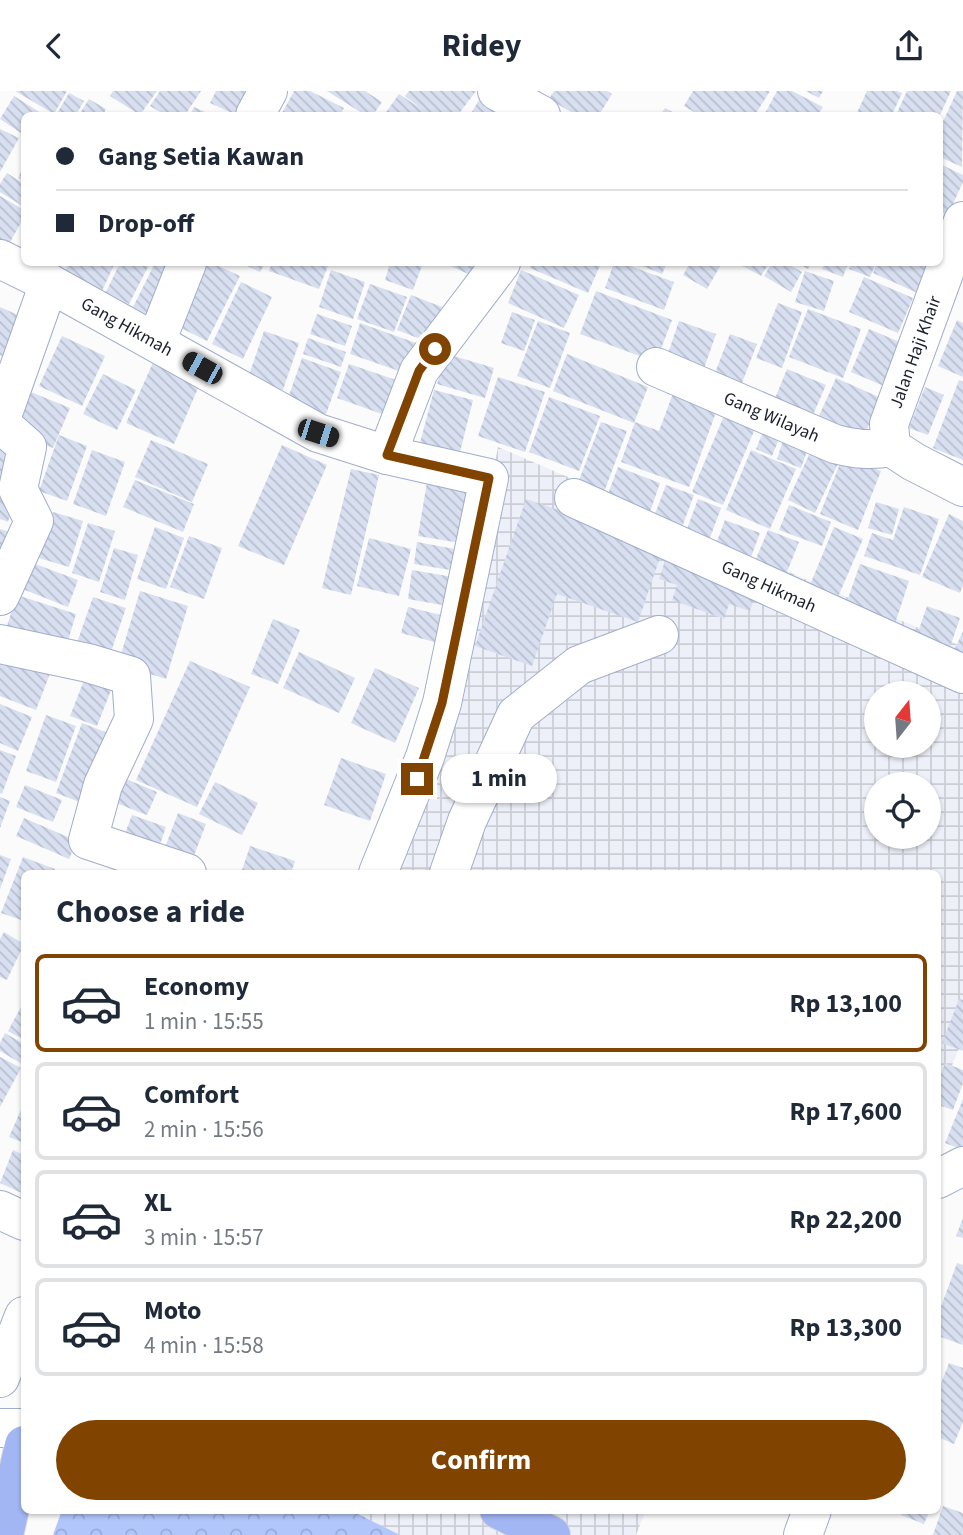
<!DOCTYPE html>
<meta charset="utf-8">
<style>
:root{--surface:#fff;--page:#f2f2f3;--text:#1f2937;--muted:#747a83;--line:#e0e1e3;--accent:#814400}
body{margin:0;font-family:"Source Sans 3",sans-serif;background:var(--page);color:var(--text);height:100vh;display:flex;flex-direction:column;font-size:26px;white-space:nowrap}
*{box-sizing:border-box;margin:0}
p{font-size:23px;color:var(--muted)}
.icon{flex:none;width:38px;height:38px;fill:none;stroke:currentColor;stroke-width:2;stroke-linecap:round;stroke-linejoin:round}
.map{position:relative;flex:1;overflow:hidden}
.side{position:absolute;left:21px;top:779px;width:920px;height:644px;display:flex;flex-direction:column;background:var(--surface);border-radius:10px;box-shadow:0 2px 5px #0004}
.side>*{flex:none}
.hud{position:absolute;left:21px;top:21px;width:922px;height:154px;border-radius:10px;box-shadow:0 2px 5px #0004;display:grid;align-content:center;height:154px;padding:0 35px;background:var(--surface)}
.needle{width:46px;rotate:17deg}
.fabs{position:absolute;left:864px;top:590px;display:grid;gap:14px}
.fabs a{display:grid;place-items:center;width:77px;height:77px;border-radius:50%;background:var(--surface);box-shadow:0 2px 5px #0004;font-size:35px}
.end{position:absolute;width:32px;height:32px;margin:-16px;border:9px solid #814400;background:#fff;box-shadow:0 0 0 4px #fff}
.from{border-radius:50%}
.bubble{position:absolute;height:49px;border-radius:24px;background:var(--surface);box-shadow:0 2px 5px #0004;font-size:23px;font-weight:700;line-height:49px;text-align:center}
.car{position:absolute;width:21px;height:42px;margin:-21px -10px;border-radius:9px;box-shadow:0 0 5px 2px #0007;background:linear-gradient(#222 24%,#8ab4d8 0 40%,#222 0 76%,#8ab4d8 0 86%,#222 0)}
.hud b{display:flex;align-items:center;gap:24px;height:66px;font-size:26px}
.hud b+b{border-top:2px solid var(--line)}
.hud i{width:18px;height:18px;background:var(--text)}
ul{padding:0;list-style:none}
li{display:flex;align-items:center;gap:21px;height:98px;margin:0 14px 10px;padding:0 21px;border:4px solid var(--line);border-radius:10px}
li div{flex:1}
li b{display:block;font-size:26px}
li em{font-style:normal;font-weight:700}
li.current{border-color:var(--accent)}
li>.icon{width:63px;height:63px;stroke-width:1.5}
h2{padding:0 35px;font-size:32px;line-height:84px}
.cta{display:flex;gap:14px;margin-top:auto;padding:14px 35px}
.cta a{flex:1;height:80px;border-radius:42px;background:var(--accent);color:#fff;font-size:28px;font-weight:700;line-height:80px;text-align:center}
header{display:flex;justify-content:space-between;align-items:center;height:91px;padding:0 35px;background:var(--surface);font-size:32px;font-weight:700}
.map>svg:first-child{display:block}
</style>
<header><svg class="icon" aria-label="back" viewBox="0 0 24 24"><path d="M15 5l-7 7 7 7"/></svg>Ridey<svg class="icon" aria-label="share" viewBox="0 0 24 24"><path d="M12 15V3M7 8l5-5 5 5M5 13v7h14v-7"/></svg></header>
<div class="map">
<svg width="963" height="1444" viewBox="0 0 963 1444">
<defs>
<pattern id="industrial-grid" width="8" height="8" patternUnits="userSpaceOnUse" patternTransform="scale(1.75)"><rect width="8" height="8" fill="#edf0f8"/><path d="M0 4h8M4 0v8" fill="none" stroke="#cbced5"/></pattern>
<pattern id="park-crowns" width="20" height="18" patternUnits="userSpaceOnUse" patternTransform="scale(1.75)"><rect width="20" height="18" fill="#b1c6fb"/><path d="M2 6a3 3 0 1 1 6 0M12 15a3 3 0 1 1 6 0" fill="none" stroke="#98aad7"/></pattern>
<pattern id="building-back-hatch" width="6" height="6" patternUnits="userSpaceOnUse" patternTransform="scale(1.75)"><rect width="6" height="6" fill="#d8dff0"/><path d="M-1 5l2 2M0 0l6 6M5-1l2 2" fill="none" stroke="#b9bfce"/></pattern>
</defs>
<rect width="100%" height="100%" fill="#fbfbfb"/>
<!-- industrial -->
<path fill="url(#industrial-grid)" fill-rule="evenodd" d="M498,356L963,556V947L938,1010V782H375L473,484ZM877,602H929V654H877ZM877,693H929V746H877Z
M350,1419H646L636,1444H400Z"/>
<!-- park -->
<path fill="url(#park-crowns)" d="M62,1419H350L400,1444H53Z"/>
<!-- building -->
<path fill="url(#building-back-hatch)" d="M15,0H67L54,23Z
M113,0H157L140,24L110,5Z
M160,0H201L185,24H165L150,15Z
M216,0H260L236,24L210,12Z
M294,0H310L344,17L340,24H281Z
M327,0H365L382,11L373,24H365Z
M409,0H476L458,24H384L399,3L420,17L405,5Z
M554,0H607L612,3L599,24H576L549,8Z
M693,0H770L755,24H699L684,15Z
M777,0H792L823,16L818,24H764Z
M806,0H823L819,7Z
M867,0H897L902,2L892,24H856Z
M907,0H951L940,24H896Z
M957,0H963L962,76L940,66V37Z
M69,2L84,10L76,24H56Z
M482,4L507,24H470Z
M14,5L44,24H24V44L0,28Z
M89,8L106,18L103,24H79Z
M194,16L212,24H190Z
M665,17L678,24H660Z
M0,38L19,47L0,81Z
M940,73L963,84V91L948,124L940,120Z
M24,75V90L18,87Z
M7,82L24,93V116L0,101V93Z
M0,105L24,119V126L8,155L0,150Z
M69,172H115L101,202L63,184Z
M120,172H150L129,213L106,201Z
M155,172H171L156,228L133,216Z
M206,172H212L240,185L207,250L175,234Z
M241,172H265L260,181Z
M272,172H318L328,175L319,198L269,180Z
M390,172H423L413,199L385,189Z
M444,172H484L477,187Z
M532,172H601L588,202L530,177Z
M614,172H622L674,191L664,219L605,197Z
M635,172H667L662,183Z
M690,172H722L707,198L683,184Z
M737,172H769L761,185Z
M772,172H786L802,181L791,201L764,185Z
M797,172H812L808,178Z
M825,172H848L843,186L822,178Z
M852,172H876L870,186L849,178Z
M877,172H922L933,176L922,204L873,182Z
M331,179L365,191L353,228L319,216Z
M521,179L579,204L564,237L508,212Z
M805,180L834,190L824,220L795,211Z
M864,186L913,207L898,242L849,221Z
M241,191L272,206L243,268L212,253Z
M370,193L407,206L394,241L357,228Z
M596,200L672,229L656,271L580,243Z
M411,204L442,216L428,251L397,239Z
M778,212L802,221L782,277L756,267Z
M0,216L29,229L11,269L0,264Z
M808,218L861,238L843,287L789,266Z
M512,221L535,229L524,260L501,252Z
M317,223L352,235L345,255L310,243Z
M957,229L963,232V286L938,275Z
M538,230L570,242L550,297L517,285Z
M679,230L716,243L701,286L664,274Z
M360,232L416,252L405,282L350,263Z
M869,238L902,252L884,295L851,281Z
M264,240L299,252L283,299L248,287Z
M730,243L757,253L737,305L710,295Z
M62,245L105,265L82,315L39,295Z
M308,247L346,261L341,276L303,263Z
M447,263L494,277L485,307L437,293Z
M567,263L648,296L634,332L553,300Z
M155,267L202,288L174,353L126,332Z
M302,267L341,281L325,326L286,313Z
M349,273L405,292L393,327L337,307Z
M787,278L826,294L809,333L771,317Z
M103,283L136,299L117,339L83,323Z
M498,286L545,301L525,361L478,345Z
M836,287L881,307L859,356L814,336Z
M959,289L963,291V369L933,357Z
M925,296L944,304L928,344L909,337Z
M675,297L719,313L689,396L621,371L635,331L659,340Z
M26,299L70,317L53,357L9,339Z
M434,299L473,309L460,361L420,352Z
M549,306L600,325L579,380L529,361Z
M726,320L757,333L723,414L692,401Z
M601,331L627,340L601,409L575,400Z
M767,331L783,338L772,365L756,358Z
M786,340L811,349L801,377L777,368Z
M59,344L87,355L67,410L39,400Z
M0,348L16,353L0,393Z
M151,349L208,373L192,411L135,386Z
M815,351L842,364L815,422L788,409Z
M282,354L327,374L284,474L238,455Z
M92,359L125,371L106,425L73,413Z
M751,359L796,378L770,438L726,419Z
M843,365L881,380L858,439L820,423Z
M618,376L660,392L648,427L605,411Z
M351,378L379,384L351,504L322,497Z
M428,385L471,393L460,452L418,445Z
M135,389L194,413L183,441L123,416Z
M0,394L18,401L8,431L0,428Z
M666,394L694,404L678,447L650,436Z
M526,408L664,455L638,531L557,503L532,575L475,555Z
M698,408L721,417L707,455L684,446Z
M876,411L899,418L892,444L868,437Z
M789,414L831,431L822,455L779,439Z
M904,416L939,428L920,484L864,465L872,442L893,449Z
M53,421L83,430L69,476L39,467Z
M949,423L963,430V494L960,502L922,486Z
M725,429L760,442L748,474L713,461Z
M88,432L115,440L99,491L72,482Z
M155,436L184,447L166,498L137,488Z
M834,436L863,448L835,513L807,501Z
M0,438L19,444L0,476Z
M768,439L799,451L783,491L752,477Z
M189,445L222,457L204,508L170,496Z
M369,447L411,458L399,505L357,495Z
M417,451L460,459L456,480L414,473Z
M114,457L138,464L125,509L100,501Z
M668,461L759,492L750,520L729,513L724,528L672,509L677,494L659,488Z
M30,471L78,489L68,516L20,497Z
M860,473L909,490L894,536L844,519Z
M412,479L453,486L448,515L408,508Z
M140,500L188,515L166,588L118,573Z
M17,504L76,523L64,563L4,544Z
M93,506L126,517L106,575L73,563Z
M927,515L960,527L948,562L915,550Z
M408,516L445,525L438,552L401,542Z
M273,528L300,539L278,593L251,583Z
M963,540V569L952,564Z
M299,561L355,587L339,622L283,597Z
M0,569L53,575L36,619L0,605Z
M190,570L250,596L197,716L136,689Z
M375,577L419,597L395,652L351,632Z
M88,579L115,589L97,635L70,625Z
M0,613L32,626L18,660L0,652Z
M46,624L76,635L56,691L26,680Z
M82,632L113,644L87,714L56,702Z
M0,659L16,665L2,703L0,702Z
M341,667L386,683L370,730L324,714Z
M126,688L157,701L147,724L116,712Z
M215,691L258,712L242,744L199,723Z
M25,694L62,709L53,731L16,716Z
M0,706L10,710L0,737Z
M178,722L206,733L192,770L164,759Z
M132,724L166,736L156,765L121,753Z
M24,727L77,750L69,768L16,745Z
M250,755L295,770L291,782H241Z
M0,764L11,768L0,798Z
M23,766L55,778L54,782H24V830L1,822Z
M4,841L24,853L7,889L0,886V848Z
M959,908L963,909V960L942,952Z
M22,914L24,915V949L8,940Z
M5,942L24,953V974L0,960V952Z
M0,966L21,977L0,1016Z
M945,972L963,979V992L953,1019L938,1014V992Z
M963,1008V1059L945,1052Z
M24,1012V1052L9,1046Z
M13,1059L24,1064V1103L0,1092Z
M963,1127V1147L956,1145Z
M957,1172L963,1174V1254L938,1245V1224Z
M949,1272L963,1277V1331L954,1353L938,1346V1300Z
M943,1415L963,1422V1444H933Z
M903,1419H930L924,1433L901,1424Z"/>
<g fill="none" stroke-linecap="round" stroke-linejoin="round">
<defs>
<g id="minor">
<path d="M497,0L541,24"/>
<path d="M255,24L268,0"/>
<path d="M963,130L889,333L891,356L914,371L963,396"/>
<path id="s1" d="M0,168L49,192L318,342L387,364L489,387L442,612L425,666L378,782"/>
<path d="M156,251L187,172"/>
<path id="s2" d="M656,276L835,353C855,358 870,360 891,356"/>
<path d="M0,331L49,192"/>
<path d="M0,332L27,356L18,398L34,430L0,505"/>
<path d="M387,364L419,280L501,172"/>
<path id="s3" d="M574,407L963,583"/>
<path d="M0,553L88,572L131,585L134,628L103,694L88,749L187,782"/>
<path d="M449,782L467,730L516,624L579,574L659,544"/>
<path d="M938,1088L963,1075"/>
<path d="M0,1119L24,1130"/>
<path d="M0,1287L24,1225"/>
<path d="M0,1337H24"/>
<path d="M803,1444L812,1419"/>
</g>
<path id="major" d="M499,1419L551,1444
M4,1444L24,1354"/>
</defs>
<!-- minor casing -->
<use href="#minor" stroke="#a1adcc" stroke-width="40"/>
<!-- major casing -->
<use href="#major" stroke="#d6d7d9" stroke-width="40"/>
<!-- minor -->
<use href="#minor" stroke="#fff" stroke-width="38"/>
<!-- major -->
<use href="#major" stroke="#a2b6f4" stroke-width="38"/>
</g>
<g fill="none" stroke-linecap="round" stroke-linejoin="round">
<!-- route -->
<path stroke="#814400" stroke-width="9" d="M417,688L442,612L489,387L387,364L419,280L435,258"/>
</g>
<g text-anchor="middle" stroke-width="6" stroke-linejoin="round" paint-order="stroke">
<!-- street labels -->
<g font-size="18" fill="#1c202c" stroke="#fff">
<text dy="6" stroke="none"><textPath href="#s1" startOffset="144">Gang Hikmah</textPath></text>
<text transform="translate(915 261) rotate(-70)" y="6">Jalan Haji Khair</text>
<text dy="6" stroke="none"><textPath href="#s2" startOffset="126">Gang Wilayah</textPath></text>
<text dy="6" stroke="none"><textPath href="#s3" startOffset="214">Gang Hikmah</textPath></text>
</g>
</g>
</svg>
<div class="fabs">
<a><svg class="needle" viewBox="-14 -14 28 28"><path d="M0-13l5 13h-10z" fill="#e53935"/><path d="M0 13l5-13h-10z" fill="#747a83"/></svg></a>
<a><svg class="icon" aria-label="locate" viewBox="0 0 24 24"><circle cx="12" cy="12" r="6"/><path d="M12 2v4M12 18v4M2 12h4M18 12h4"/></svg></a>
</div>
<i class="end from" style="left:435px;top:258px"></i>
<i class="end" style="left:417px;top:688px"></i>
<div class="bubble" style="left:441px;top:663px;width:116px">1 min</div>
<i class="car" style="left:202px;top:277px;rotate:299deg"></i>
<i class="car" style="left:318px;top:342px;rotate:108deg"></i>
<div class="hud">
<b><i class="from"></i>Gang Setia Kawan</b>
<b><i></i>Drop-off</b>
</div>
<section class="side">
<h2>Choose a ride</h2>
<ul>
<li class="current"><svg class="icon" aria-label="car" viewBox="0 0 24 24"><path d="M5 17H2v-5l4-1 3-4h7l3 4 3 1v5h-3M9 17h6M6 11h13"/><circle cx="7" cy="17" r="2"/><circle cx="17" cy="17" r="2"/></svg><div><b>Economy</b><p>1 min · 15:55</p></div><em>Rp 13,100</em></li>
<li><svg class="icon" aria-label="car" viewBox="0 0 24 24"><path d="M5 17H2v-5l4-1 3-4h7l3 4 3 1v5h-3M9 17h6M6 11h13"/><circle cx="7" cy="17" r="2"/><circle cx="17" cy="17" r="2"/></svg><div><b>Comfort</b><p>2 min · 15:56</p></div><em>Rp 17,600</em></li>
<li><svg class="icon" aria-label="car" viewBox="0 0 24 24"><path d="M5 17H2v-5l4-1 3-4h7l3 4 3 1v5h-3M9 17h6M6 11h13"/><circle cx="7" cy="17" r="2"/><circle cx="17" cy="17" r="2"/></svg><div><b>XL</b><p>3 min · 15:57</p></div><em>Rp 22,200</em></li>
<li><svg class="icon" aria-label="car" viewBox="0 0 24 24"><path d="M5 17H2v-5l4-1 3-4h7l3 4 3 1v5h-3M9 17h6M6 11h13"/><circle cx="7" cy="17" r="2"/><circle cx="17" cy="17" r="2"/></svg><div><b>Moto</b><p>4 min · 15:58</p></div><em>Rp 13,300</em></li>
</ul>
<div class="cta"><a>Confirm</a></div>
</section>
</div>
